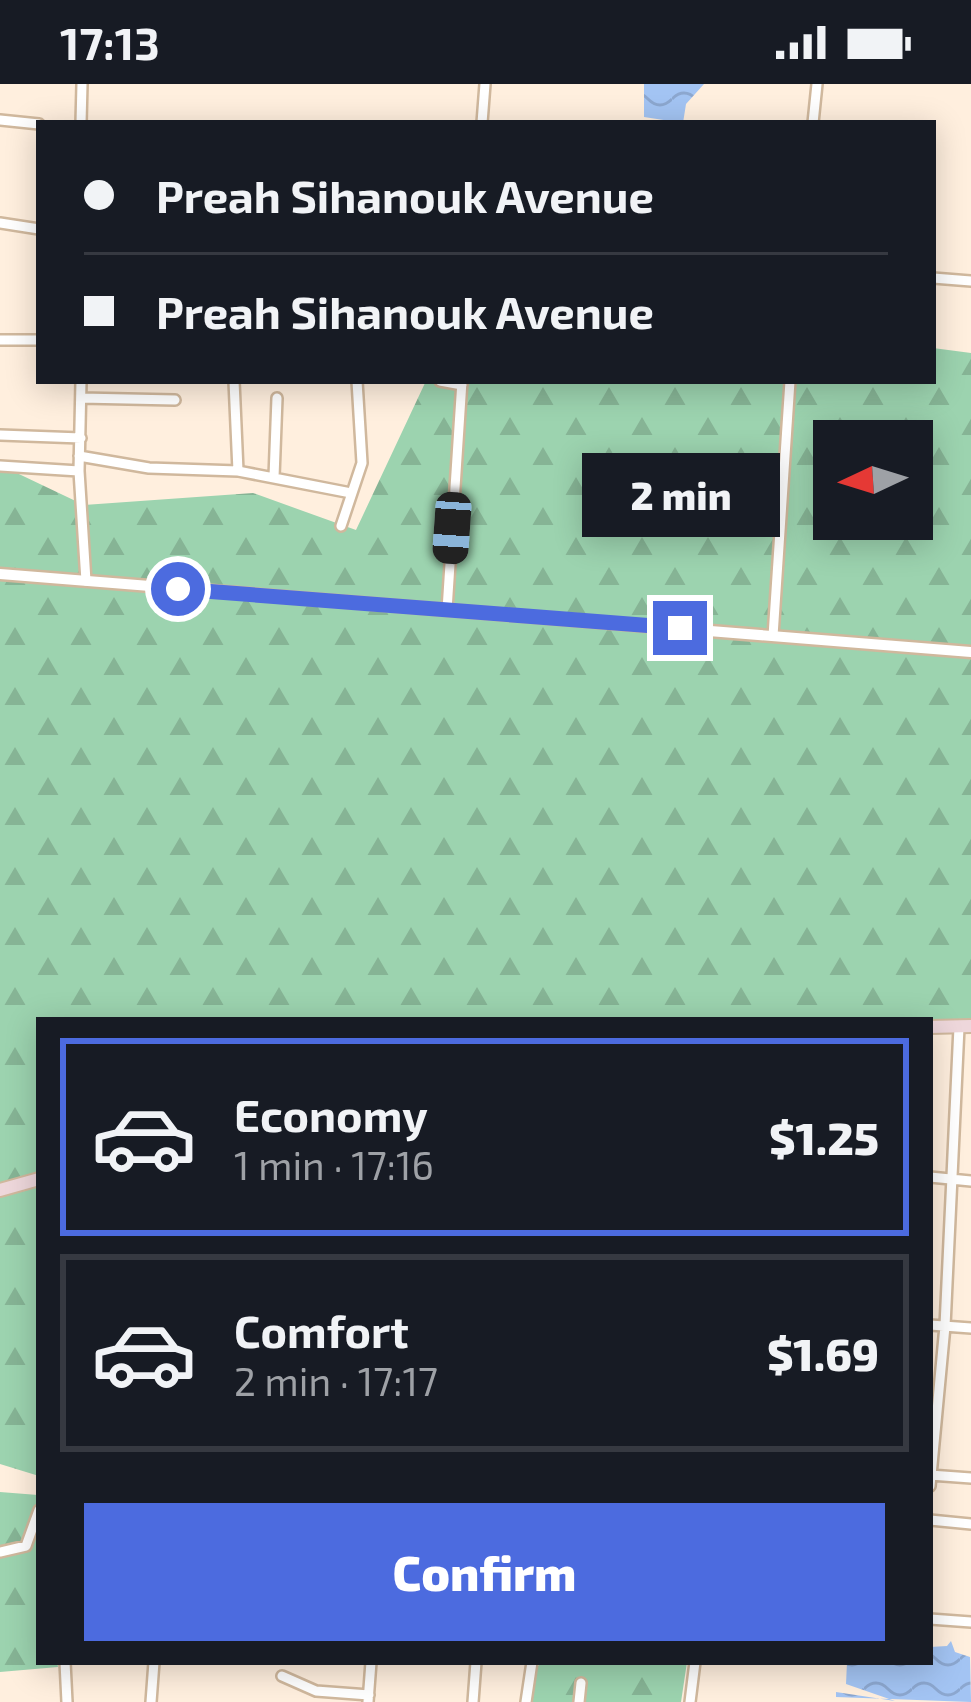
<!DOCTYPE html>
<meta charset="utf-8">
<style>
:root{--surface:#171b24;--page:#20242c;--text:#f1f3f6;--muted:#9ea1a6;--line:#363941;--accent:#4c6bdf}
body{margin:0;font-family:"Exo 2",sans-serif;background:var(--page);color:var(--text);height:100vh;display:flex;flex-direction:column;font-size:45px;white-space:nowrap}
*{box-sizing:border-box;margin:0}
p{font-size:39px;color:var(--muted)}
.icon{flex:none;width:66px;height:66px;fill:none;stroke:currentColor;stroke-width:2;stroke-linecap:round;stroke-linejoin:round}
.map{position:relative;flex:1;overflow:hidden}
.details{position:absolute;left:36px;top:933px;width:897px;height:648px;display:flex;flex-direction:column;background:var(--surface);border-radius:0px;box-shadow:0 6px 30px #0003}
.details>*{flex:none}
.hud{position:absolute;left:36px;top:36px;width:900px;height:264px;border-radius:0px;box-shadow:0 6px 30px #0003;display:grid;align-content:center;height:264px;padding:0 48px;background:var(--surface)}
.needle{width:78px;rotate:266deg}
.buttons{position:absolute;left:813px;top:336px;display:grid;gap:24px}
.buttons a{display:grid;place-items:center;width:120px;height:120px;border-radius:0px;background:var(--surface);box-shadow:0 6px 30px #0003;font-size:60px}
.end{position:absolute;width:54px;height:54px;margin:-27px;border:15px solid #4c6bdf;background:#fff;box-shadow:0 0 0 6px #fff}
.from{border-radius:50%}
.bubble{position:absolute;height:84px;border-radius:0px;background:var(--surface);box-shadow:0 6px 30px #0003;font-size:39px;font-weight:800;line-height:84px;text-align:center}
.car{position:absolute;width:36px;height:72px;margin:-36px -18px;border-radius:15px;box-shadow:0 0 9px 3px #0007;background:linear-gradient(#222 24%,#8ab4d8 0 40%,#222 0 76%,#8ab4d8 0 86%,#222 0)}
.hud b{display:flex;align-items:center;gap:42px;height:114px;font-size:45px}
.hud b+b{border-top:3px solid var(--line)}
.hud i{width:30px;height:30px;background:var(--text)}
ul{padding:21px 0 0;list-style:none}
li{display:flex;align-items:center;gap:36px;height:198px;margin:0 24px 18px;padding:0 24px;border:6px solid var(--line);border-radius:0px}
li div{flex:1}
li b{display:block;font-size:45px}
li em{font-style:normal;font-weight:800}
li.on{border-color:var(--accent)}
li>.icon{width:108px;height:108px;stroke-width:1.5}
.action{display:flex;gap:24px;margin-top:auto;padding:24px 48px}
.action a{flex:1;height:138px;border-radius:0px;background:var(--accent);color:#fff;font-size:48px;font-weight:800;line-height:138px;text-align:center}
.status{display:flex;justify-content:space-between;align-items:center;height:84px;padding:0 60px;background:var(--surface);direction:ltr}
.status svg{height:33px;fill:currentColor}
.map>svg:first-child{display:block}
</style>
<div class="status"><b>17:13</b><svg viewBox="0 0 49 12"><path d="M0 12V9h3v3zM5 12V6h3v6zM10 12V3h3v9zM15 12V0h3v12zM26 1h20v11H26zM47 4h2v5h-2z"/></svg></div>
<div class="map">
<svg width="971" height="1618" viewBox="0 0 971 1618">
<defs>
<pattern id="forest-firs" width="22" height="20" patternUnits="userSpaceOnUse" patternTransform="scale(3)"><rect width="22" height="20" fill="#9cd3af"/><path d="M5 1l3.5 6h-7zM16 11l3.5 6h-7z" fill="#86b495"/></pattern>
<pattern id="water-waves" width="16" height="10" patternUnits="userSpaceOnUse" patternTransform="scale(3)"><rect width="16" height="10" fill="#a3c4f3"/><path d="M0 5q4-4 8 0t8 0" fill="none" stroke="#8ca7cf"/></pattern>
</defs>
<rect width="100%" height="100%" fill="#ffefde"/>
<!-- forest -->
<path fill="url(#forest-firs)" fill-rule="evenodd" d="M933,264L971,269V942L930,943V936H39V1392L0,1380V381L84,421L253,409L356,446L425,299L933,297ZM834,357H912V435H834Z
M0,1408L38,1411L39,1578H57L58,1583L0,1588Z
M542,1578H687L681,1618H529L534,1586Z"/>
<!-- water -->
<path fill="url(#water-waves)" d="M644,0H704L686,20L683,39L644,33Z
M951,1557L955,1568L970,1573L971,1618L836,1613V1608L895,1617L846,1600L847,1578H930V1563L947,1562Z"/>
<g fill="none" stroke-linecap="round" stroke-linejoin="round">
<defs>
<path id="minor" d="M0,36L39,40
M81,39L82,0
M482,39L485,0
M813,39L817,0
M0,139L39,145
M933,194L971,197
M0,256H39
M81,297L79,387L86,497
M440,297L462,301
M81,314L175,316
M0,351L81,354
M79,372L149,384L238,387L234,297
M0,382L79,387
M238,387L351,409
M274,393L277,314
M341,442L362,379L357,297
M447,526L462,297
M773,552L790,297
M930,1093L971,1097
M930,1241L971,1244
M930,1391L971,1394
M930,1402L945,1242L959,943
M930,1436L971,1440
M0,1468L26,1462L39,1426
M930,1535L971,1538
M65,1578L67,1618
M282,1592L316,1607L369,1611
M151,1618L154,1578
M368,1618L371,1578
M473,1618L476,1578
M526,1618L532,1578
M579,1618L581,1599
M690,1618L695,1578"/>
<path id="tertiary" d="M0,490L971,568"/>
<path id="secondary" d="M930,943L971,942
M0,1106L39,1095"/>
</defs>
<!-- minor casing -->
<use href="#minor" stroke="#d0b89d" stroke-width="14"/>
<!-- tertiary casing -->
<use href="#tertiary" stroke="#d0b89d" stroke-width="15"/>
<!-- secondary casing -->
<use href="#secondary" stroke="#d0b89d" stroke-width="16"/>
<!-- minor -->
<use href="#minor" stroke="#fff" stroke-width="9"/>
<!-- tertiary -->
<use href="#tertiary" stroke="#fff" stroke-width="10"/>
<!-- secondary -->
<use href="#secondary" stroke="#eed7db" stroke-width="12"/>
</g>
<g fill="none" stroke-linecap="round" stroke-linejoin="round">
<!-- route -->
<path stroke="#4c6bdf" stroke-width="15" d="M178,505L680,544"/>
</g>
</svg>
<div class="buttons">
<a><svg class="needle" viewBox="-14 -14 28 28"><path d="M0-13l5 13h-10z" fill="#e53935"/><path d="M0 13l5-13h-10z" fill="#9ea1a6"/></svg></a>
</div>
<i class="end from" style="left:178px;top:505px"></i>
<i class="end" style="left:680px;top:544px"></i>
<div class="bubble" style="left:582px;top:369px;width:198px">2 min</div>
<i class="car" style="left:452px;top:444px;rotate:184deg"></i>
<div class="hud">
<b><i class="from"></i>Preah Sihanouk Avenue</b>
<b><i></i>Preah Sihanouk Avenue</b>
</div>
<section class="details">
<ul>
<li class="on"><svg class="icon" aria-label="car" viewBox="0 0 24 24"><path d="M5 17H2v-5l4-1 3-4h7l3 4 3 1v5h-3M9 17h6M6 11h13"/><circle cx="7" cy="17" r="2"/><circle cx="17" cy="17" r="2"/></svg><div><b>Economy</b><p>1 min · 17:16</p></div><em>$1.25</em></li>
<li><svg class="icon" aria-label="car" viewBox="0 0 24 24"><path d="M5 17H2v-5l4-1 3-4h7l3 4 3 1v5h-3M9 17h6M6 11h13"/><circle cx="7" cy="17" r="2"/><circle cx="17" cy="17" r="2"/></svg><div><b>Comfort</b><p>2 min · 17:17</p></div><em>$1.69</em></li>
</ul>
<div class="action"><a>Confirm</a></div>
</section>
</div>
